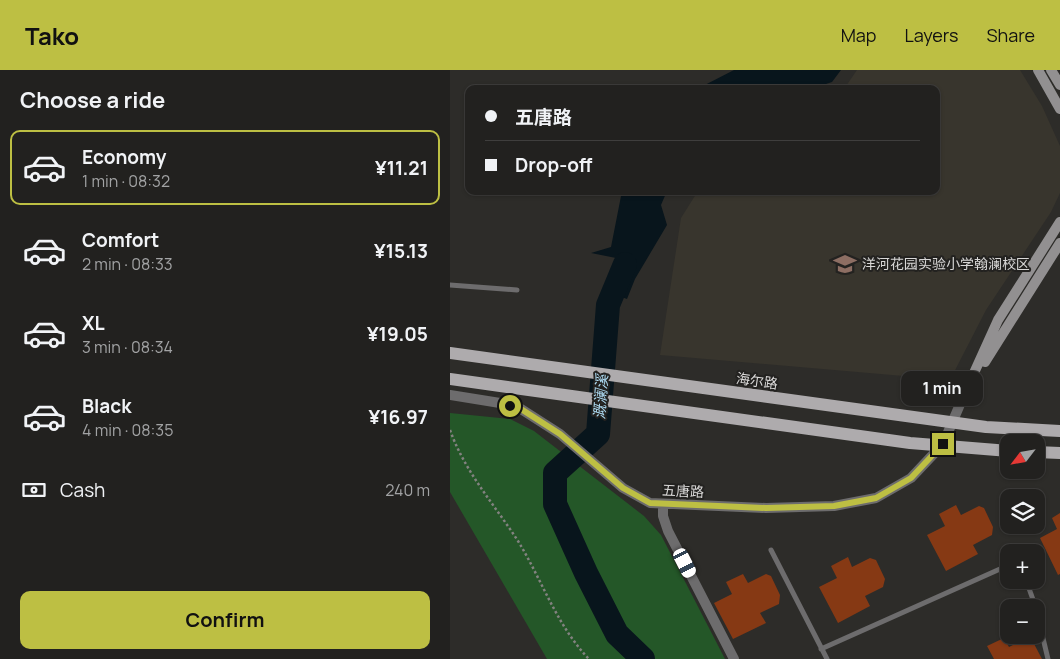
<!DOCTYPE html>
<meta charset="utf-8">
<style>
:root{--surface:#22211f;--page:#2a2928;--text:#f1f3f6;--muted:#a2a3a4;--line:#3f3e3d;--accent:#bdbf43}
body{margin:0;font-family:Manrope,"Noto Sans SC",sans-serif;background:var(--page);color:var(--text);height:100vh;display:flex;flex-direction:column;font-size:19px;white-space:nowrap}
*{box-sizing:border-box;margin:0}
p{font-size:16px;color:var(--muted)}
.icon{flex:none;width:28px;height:28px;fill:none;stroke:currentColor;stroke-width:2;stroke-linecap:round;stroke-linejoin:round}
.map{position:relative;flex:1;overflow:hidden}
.details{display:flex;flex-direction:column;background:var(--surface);width:450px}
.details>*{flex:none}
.banner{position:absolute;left:15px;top:15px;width:475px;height:110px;border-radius:10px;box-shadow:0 1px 4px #0004,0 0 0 1px var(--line);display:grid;align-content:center;height:110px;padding:0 20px;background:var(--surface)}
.needle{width:32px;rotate:239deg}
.fabs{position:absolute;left:550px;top:364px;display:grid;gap:10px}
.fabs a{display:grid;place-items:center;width:45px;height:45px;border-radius:10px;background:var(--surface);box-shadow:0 1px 4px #0004,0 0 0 1px var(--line);font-size:25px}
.end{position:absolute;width:22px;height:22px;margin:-11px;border:6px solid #bdbf43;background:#111;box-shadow:0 0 0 2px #111}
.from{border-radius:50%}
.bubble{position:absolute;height:35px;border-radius:10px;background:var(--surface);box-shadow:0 1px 4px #0004,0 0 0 1px var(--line);font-size:16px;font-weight:700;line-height:35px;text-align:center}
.car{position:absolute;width:15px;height:30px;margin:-15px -8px;border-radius:6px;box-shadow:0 0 4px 1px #0007;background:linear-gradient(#fff 24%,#345 0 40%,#fff 0 76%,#345 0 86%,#fff 0)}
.banner b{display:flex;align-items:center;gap:18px;height:48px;font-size:19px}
.banner b+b{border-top:1px solid var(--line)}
.banner i{width:12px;height:12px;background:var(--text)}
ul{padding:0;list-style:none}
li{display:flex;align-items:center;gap:15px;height:75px;margin:0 10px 8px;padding:0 10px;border:2px solid transparent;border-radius:10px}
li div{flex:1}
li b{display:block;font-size:19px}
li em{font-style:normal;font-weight:700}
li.selected{border-color:var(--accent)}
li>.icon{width:45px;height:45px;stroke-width:1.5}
h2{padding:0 20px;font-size:22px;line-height:60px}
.pay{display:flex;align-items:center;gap:12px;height:55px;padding:0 20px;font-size:19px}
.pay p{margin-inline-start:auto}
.button{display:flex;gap:10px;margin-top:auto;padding:10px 20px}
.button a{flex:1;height:58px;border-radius:10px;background:var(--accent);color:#111;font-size:20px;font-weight:700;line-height:58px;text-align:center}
header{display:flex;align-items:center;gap:30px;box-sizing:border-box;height:70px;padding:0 25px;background:var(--accent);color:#111}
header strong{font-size:24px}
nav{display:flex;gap:28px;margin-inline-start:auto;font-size:18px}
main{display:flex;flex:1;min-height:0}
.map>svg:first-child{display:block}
</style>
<header>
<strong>Tako</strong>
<nav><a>Map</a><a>Layers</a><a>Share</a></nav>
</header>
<main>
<section class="details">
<h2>Choose a ride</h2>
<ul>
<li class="selected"><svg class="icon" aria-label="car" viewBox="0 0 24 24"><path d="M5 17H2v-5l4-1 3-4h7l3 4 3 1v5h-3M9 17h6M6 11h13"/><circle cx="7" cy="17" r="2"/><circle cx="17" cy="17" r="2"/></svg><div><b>Economy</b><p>1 min · 08:32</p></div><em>¥11.21</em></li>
<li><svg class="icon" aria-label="car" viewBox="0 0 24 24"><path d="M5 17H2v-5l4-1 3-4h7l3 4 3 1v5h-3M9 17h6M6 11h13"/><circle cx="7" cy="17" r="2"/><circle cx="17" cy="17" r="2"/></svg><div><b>Comfort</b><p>2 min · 08:33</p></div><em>¥15.13</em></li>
<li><svg class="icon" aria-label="car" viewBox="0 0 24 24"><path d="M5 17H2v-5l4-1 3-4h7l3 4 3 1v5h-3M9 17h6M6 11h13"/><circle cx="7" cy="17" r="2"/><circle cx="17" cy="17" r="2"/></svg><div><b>XL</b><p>3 min · 08:34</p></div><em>¥19.05</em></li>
<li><svg class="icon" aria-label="car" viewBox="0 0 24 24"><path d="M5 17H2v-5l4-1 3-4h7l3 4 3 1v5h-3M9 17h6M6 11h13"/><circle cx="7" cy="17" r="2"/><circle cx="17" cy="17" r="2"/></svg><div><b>Black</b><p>4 min · 08:35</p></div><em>¥16.97</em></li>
</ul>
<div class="pay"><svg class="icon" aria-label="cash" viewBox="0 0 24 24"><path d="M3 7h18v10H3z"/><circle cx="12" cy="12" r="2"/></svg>Cash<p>240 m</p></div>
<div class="button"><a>Confirm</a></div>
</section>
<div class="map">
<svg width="610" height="589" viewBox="0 0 610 589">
<rect width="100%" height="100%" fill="#2d2c29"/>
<!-- built -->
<path fill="#38352d" d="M407,0H570L592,36L610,76V123L601,142L536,240L500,310L210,285L231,148L248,121H486V19H394Z"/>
<!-- green -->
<path fill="#245728" d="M0,343L60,349L84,361L194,446L211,465L275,589H97L0,422Z"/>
<!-- water -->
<path fill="#08151c" d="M284,0H391L382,12L361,19H247Z
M172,121H217L211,135L217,155L185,209L177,229L155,221L166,188L141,183L161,177Z"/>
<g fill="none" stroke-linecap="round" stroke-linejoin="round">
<!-- river -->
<path stroke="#08151c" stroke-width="24" d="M175,194L158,235L148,364L105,403V434L136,503L167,564L193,589"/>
</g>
<!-- building -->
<path fill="#863914" d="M506,435L511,445L529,436L534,438L543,457L542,465L523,475L528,484L496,501L477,465L495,456L489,444Z
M610,443V504L608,505L590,468L607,459L602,448Z
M398,487L402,497L420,488L426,490L435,509L433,517L415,526L420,536L388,553L369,517L387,508L381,496Z
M293,504L298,513L316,504L321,506L330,525L329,534L310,543L316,553L283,569L264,533L282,524L276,512Z
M554,568L559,577L577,568L582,570L592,589H544L537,576Z"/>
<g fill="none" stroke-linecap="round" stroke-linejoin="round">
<!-- path -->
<path stroke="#838280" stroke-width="2.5" stroke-dasharray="2.5 2.5" stroke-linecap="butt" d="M0,360C15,402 44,434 68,471C92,510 107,556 139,589"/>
<!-- lane -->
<path stroke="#6d6c6d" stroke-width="5" d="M0,215L67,220
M321,480L377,589
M576,510L586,538
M586,539L598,589
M371,579L559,495"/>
<!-- street -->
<path stroke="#6d6c6d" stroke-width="10" d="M0,325L50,333L71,339L110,364L173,418L200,433L316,438L384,436L426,428L461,408L493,374L514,325
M213,434V446L218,461L284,589"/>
<!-- secondary -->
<path stroke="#929091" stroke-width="10" d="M588,0L610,39
M601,0L610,15
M535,292L610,173
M514,325L548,250L610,152"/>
<!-- primary -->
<path stroke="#aeabad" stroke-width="12" d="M586,382L610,383"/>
<!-- primary-bridge -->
<path stroke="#aeabad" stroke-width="12" d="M0,283L536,357L610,361
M0,309L460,373L559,381"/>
</g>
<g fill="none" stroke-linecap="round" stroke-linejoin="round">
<!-- route -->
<path stroke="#bdbf43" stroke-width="6" d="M60,336L71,339L110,364L173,418L200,433L316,438L384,436L426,428L461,408L493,374"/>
</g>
<!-- icons -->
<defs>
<symbol id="school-bare" viewBox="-9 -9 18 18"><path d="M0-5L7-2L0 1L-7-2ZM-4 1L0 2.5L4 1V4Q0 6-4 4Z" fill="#8d6e63" stroke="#232220" stroke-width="2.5" paint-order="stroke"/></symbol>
</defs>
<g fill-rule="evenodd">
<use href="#school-bare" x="379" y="178" width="32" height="32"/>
</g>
<g text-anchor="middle" stroke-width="4" stroke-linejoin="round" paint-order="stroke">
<!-- poi labels -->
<g font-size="14" fill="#d9d8d7" stroke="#232220" text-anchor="start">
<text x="412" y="199">洋河花园实验小学翰澜校区</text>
</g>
<!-- street labels -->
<g font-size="14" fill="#d9d8d7" stroke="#232220">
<text transform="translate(307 311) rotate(8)" y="5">海尔路</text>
<text transform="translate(233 421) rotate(3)" y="5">五唐路</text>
</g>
<!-- water labels -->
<g font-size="15" font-style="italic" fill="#aedcf4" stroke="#232220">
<text transform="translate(151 327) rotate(-86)" y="5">溉澜溪</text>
</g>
</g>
</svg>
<div class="fabs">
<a><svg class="needle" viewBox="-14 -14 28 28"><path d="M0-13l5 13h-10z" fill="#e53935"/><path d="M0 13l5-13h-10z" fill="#a2a3a4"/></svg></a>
<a><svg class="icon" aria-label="layers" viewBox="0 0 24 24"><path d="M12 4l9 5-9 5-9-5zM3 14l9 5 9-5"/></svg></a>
<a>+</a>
<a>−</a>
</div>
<i class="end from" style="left:60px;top:336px"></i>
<i class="end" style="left:493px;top:374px"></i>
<div class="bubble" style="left:451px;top:301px;width:82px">1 min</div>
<i class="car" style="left:235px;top:493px;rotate:153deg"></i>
<div class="banner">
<b><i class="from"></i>五唐路</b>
<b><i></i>Drop-off</b>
</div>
</div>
</main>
